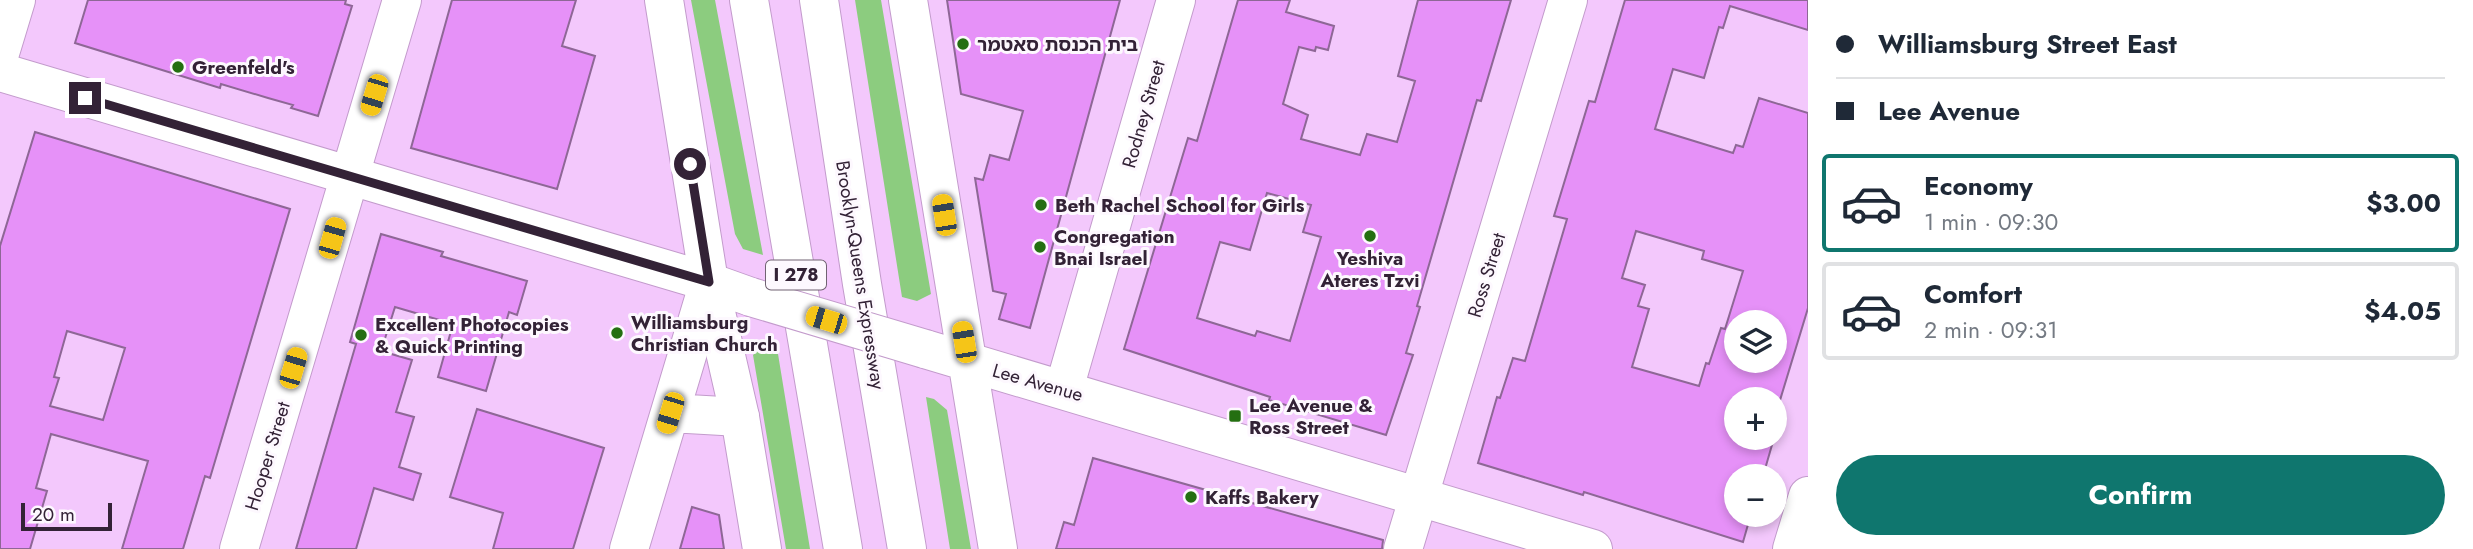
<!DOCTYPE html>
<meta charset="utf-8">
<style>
:root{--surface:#fff;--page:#f2f2f3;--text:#1f2937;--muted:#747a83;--line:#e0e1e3;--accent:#0f766e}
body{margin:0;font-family:Jost,"Noto Sans Hebrew",sans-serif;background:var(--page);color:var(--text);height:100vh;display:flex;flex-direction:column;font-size:26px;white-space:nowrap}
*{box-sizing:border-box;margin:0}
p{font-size:23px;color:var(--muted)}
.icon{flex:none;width:38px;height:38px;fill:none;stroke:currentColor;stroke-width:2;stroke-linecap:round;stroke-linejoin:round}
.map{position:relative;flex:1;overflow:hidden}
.sheet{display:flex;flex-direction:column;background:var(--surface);width:665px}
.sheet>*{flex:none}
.guide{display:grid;align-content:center;height:154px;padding:0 28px;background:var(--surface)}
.controls{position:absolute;left:1724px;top:310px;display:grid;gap:14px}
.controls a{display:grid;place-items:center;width:63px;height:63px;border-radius:50%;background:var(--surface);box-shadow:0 4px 10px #0003;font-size:35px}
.scale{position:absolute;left:21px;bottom:18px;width:91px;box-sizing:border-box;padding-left:7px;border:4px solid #332236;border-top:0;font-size:19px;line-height:24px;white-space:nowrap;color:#332236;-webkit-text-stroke:5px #fdf8fe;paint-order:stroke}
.end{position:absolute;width:32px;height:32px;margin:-16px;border:9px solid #332236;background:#fff;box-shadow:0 0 0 4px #fff}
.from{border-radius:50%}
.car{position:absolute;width:21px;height:42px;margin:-21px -10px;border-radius:9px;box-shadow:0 0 5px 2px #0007;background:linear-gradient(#f5c518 24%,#345 0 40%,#f5c518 0 76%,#345 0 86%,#f5c518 0)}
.guide b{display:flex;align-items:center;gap:24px;height:66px;font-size:26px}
.guide b+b{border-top:2px solid var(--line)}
.guide i{width:18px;height:18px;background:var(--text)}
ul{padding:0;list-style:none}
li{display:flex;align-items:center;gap:21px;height:98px;margin:0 14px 10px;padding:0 14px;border:4px solid var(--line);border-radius:7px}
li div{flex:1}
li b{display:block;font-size:26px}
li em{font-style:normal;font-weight:700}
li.selected{border-color:var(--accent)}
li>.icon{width:63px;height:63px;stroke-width:1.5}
.cta{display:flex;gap:14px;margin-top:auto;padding:14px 28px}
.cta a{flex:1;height:80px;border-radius:42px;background:var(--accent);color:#fff;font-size:28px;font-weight:700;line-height:80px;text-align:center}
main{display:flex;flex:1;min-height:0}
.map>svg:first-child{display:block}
</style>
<main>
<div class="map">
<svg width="1808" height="549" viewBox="0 0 1808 549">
<rect width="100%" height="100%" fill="#f3c8fc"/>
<!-- green -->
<path fill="#8ccc7f" d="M691,0H715L763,255L743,249L735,234Z
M855,0H881L931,294L917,301L902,297Z
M760,348L778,354L810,549H786L753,355Z
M926,397L934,399L947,410L971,549H950Z"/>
<!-- building -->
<path fill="#e691f8" stroke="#8e6796" stroke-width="2" fill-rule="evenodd" d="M88,0H346L345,4L352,6L318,116L291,108L293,105L268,98L221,84L220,88L75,43Z
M452,0H576L562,46L595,56L557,189L411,148Z
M947,0H1120L1030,328L999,319L1006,294L993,291L975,178L983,180L990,155L1009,160L1023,111L961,94Z
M1238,0H1290L1286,12L1334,26L1328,50L1316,47L1315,51L1299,47L1283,104L1308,115L1301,139L1360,155L1367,134L1397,142L1415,81L1398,76L1418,0H1511L1481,101L1477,100L1417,306L1420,307L1406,353L1413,355L1386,435L1269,400L1270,397L1124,349L1188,138L1197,141ZM1267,193L1311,205L1303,232L1321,237L1290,341L1257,331L1255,336L1197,318L1220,242L1250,250Z
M1625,0H1808V30L1730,6L1723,28L1719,27L1704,78L1673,69L1655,129L1733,153L1736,145L1743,147L1759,98L1808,113V308L1777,410L1782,411L1774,436V399H1736V438H1774L1763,476H1736V514H1751L1743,542L1584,492L1583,495L1478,463L1497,397L1500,398L1513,358L1525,361L1567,219L1554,216L1589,101L1595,102ZM1636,231L1704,251L1702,259L1743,271L1725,329L1721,328L1709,364L1706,363L1699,386L1632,367L1649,309L1638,306L1645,285L1622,278ZM1736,322H1774V360H1736Z
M35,132L290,209L210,478L205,476L183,549H122L148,461L51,434L36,488L47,491L30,549H0V246ZM67,331L125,348L103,420L50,406L59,378L54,377Z
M381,234L443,252L441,256L527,281L517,315L509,312L486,391L438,377L453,324L395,307L381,351L412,360L396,412L414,417L399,467L421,474L413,500L374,488L356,549H296L356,344L350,342Z
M477,409L604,448L573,549H493L503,513L450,497Z
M1093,458L1383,540L1382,549H1056L1064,522L1074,525Z
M692,507L719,515L724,549H680Z"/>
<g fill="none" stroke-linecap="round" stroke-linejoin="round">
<defs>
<path id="minor" d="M0,53L16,0
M1064,389L1176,0
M670,413L740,417
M239,549L402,0
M629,549L709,282
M1403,549L1568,0
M1792,549L1808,496"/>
<path id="major" d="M664,0L709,282L740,417L762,549
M908,0L998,549
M0,72L709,282L751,297
M925,349L1593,549"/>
<path id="highway" d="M749,0L843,549
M819,0L862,284L907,549"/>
</defs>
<!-- minor casing -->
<use href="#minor" stroke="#c39bcc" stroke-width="40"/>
<!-- major casing -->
<use href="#major" stroke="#c39bcc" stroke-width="40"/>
<!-- highway casing -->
<use href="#highway" stroke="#c39bcc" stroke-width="40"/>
<!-- minor -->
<use href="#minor" stroke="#fff" stroke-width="38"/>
<!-- major -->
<use href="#major" stroke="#fff" stroke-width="38"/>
<!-- highway -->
<use href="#highway" stroke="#fff" stroke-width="38"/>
<defs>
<path id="major-bridge" d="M751,297L925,349"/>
</defs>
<!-- major-bridge casing -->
<use href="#major-bridge" stroke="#c39bcc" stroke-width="40" stroke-linecap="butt"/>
<!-- major-bridge -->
<use href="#major-bridge" stroke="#fff" stroke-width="38"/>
</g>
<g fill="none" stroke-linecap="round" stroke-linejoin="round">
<!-- route -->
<path stroke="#332236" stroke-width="9" d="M85,98L709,282L690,164"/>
</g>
<!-- markers -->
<g fill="#246f11" stroke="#fdf8fe" stroke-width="2.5">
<circle cx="963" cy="44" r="7"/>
<circle cx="178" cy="67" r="7"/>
<circle cx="1041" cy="205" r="7"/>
<circle cx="1370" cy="236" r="7"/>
<circle cx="1040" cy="247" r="7"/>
<circle cx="617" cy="333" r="7"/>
<circle cx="361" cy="335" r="7"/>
<rect x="1228" y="409" width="14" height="14" rx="3.5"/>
<circle cx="1191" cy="497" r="7"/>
</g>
<g text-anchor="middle" stroke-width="6" stroke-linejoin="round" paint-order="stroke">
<!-- shield labels -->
<rect fill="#fdf8fe" stroke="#706272" stroke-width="2" x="766" y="260.5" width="60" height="29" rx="5"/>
<g font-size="18" font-weight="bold" fill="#332236">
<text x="796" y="281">I 278</text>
</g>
<!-- poi labels -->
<g font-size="19" font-weight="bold" fill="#332236" stroke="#fdf8fe" text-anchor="start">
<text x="977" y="51">בית הכנסת סאטמר</text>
<text x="192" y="74">Greenfeld's</text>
<text x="1055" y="212">Beth Rachel School for Girls</text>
<text x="1054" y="243">Congregation<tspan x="1054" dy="22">Bnai Israel</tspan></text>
<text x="1370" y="265" text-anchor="middle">Yeshiva<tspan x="1370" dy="22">Ateres Tzvi</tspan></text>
<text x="631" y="329">Williamsburg<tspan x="631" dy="22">Christian Church</tspan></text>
<text x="375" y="331">Excellent Photocopies<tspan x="375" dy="22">&amp; Quick Printing</tspan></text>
<text x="1249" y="412">Lee Avenue &amp;<tspan x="1249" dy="22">Ross Street</tspan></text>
<text x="1205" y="504">Kaffs Bakery</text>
</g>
<!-- street labels -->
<g font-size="19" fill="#332236" stroke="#fdf8fe">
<text transform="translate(1143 114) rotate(-74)" y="7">Rodney Street</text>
<text transform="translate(861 275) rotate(81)" y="7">Brooklyn-Queens Expressway</text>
<text transform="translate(1486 275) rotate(-73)" y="7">Ross Street</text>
<text transform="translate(1038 382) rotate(16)" y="7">Lee Avenue</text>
<text transform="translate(267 456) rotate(-73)" y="7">Hooper Street</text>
</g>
</g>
</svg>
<div class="controls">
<a><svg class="icon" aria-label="layers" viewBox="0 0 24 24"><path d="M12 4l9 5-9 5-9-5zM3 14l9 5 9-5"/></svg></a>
<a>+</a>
<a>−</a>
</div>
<div class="scale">20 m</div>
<i class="end from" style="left:690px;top:164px"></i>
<i class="end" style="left:85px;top:98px"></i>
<i class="car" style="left:374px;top:95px;rotate:197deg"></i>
<i class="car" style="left:944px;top:215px;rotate:351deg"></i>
<i class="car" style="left:332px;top:238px;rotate:16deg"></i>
<i class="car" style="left:826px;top:320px;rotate:287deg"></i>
<i class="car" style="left:964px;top:342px;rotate:351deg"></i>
<i class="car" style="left:293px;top:368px;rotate:17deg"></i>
<i class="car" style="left:670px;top:413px;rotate:197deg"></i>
</div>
<section class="sheet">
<div class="guide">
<b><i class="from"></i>Williamsburg Street East</b>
<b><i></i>Lee Avenue</b>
</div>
<ul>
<li class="selected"><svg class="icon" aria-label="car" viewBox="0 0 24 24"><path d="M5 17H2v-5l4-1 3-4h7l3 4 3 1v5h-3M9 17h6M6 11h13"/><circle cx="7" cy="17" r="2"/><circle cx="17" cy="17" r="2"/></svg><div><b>Economy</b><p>1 min · 09:30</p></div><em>$3.00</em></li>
<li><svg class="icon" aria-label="car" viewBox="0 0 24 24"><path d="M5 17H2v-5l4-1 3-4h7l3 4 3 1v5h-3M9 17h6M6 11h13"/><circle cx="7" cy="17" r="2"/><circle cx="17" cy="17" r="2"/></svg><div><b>Comfort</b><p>2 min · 09:31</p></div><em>$4.05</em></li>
</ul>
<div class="cta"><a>Confirm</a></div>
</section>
</main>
